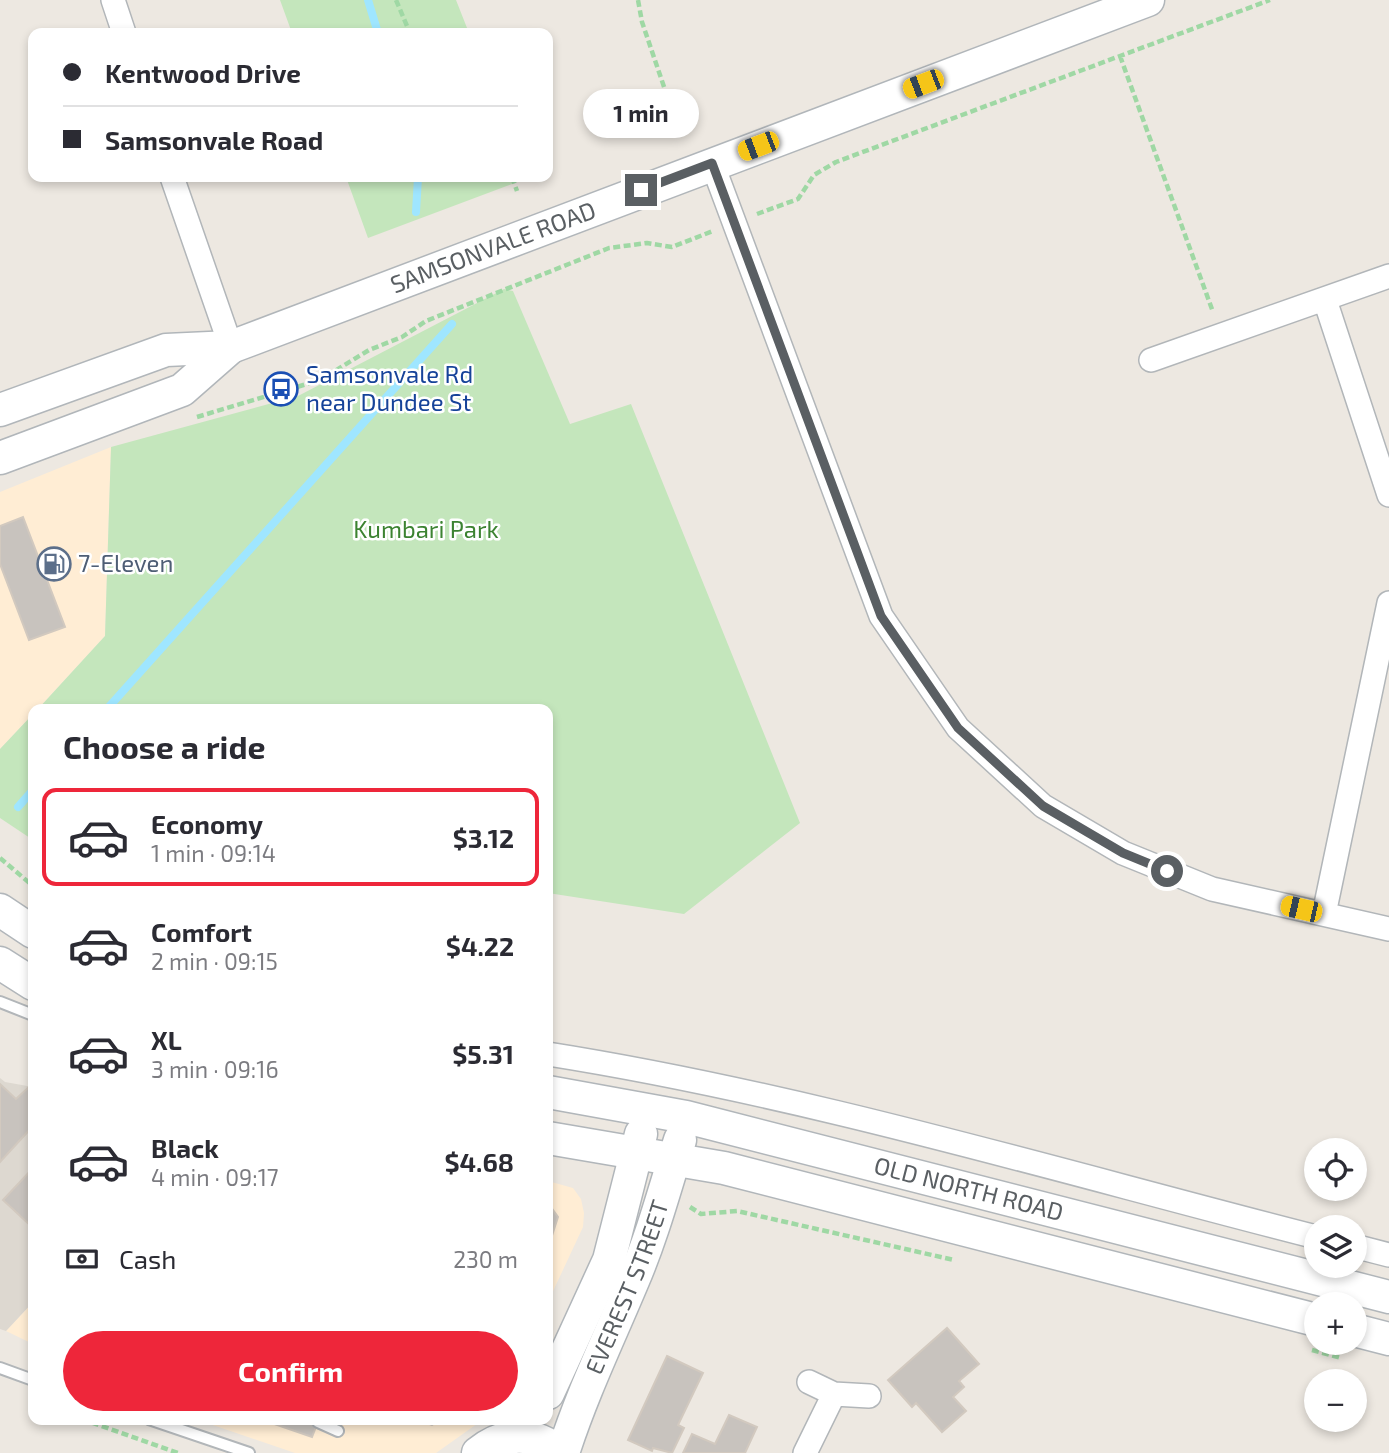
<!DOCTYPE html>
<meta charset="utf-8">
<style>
:root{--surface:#fff;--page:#f2f2f3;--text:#2b2b33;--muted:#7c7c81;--line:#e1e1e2;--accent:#ee263a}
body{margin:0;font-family:"Exo 2",sans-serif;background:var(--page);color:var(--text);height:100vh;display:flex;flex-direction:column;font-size:26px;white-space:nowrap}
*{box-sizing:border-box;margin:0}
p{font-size:23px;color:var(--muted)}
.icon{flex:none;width:38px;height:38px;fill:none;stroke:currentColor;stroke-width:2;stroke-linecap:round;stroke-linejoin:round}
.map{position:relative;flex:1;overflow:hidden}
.panel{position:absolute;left:28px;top:704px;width:525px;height:721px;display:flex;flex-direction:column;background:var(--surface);border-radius:14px;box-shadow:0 4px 10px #0003}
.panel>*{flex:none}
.hud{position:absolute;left:28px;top:28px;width:525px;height:154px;border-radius:14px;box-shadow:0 4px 10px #0003;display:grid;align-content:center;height:154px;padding:0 35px;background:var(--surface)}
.tools{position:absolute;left:1304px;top:1138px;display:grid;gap:14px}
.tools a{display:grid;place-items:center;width:63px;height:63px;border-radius:50%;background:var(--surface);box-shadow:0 4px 10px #0003;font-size:35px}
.end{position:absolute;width:32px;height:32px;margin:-16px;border:9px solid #5a5f63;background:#fff;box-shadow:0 0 0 4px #fff}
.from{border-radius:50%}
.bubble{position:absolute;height:49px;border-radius:24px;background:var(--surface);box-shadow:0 4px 10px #0003;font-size:23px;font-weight:700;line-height:49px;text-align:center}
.car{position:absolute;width:21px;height:42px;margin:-21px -10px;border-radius:9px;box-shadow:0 0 5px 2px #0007;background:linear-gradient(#f5c518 24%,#345 0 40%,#f5c518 0 76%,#345 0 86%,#f5c518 0)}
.hud b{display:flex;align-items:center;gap:24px;height:66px;font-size:26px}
.hud b+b{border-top:2px solid var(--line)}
.hud i{width:18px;height:18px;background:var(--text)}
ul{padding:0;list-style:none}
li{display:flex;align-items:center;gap:21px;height:98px;margin:0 14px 10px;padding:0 21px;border:4px solid transparent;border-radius:14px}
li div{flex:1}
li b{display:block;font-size:26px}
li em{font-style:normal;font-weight:700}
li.current{border-color:var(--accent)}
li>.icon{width:63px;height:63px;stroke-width:1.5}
h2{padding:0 35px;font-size:32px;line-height:84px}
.pay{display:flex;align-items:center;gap:18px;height:77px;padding:0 35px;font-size:26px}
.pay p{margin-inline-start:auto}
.action{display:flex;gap:14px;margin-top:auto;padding:14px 35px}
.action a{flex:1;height:80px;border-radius:42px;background:var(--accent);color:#fff;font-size:28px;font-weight:700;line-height:80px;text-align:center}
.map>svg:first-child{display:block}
</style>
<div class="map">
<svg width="1389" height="1453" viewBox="0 0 1389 1453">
<rect width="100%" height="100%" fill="#ede8e1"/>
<!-- commercial -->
<path fill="#ffedd4" d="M111,447L105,636L38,709H33V714L0,749V492Z
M548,1181L573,1188L581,1199L584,1213L583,1227L548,1302Z
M33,1302V1344L6,1331Z
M195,1419H484L436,1453H295Z"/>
<!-- education -->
<path fill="#ddd8d0" d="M0,1078L5,1082L33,1087V1302L6,1331L0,1329Z"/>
<!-- green -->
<path fill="#c4e6bc" d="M280,0H456L469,33H292Z
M346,177H522L523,180L368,238Z
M504,289L513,291L570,424L631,404L800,823L684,914L548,893V709H38L105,636L111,447L298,396Z
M33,714V840L0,818V749Z"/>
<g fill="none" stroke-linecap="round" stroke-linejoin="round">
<!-- stream -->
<path stroke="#9fe6ff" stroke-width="8" d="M368,0L378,33
M416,212L418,177
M107,709L452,324
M18,807L33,790"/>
</g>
<!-- building -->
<path fill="#c8c3be" stroke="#d2c9bf" stroke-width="2" d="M23,517L65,627L29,640L0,564V526Z
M0,1084L16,1099L29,1087L33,1091V1126L0,1162Z
M33,1168V1228L3,1200Z
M548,1203L558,1217L548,1248Z
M947,1328L979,1364L959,1381L964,1387L953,1397L966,1411L942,1432L916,1403L912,1407L888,1380Z
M667,1356L703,1373L678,1425L684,1428L672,1453L653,1448L652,1451L628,1440Z
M729,1415L757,1427L745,1453H683L692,1434L715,1444Z
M260,1419H319L312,1437Z
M415,1419H441L432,1425Z"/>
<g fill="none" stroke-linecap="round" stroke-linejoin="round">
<defs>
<path id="lane" d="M0,1002L33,1015
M0,1368L33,1380
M149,1419L249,1453
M318,1422L338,1431"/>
<path id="street" d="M113,0L124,33
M712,163L881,616L958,728L1043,806L1123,853L1212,889L1389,929
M172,177L231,347
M1325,300L1389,495
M1151,360L1389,276
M1324,914L1389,603
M548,1054C807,1095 1061,1172 1316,1237
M1354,1246L1389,1255
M809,1382L834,1394L869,1396
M805,1453L834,1394"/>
<g id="secondary">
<path id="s1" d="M0,410L166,350L231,347L1148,0"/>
<path d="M0,458L182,390L231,347"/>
<path d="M0,910L33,932"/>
<path d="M0,963L33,984"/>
<path id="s2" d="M548,1092L686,1117L1389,1297"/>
<path d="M548,1138L724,1168L1316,1320"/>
<path d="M1354,1330L1389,1339"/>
<path d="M548,1393L609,1260L641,1134"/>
<path d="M478,1453C503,1432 535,1431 559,1453"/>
<path id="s3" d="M563,1453C582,1394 608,1340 632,1283C652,1237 665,1188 680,1140"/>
</g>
</defs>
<!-- lane casing -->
<use href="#lane" stroke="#b2b6b9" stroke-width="14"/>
<!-- street casing -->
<use href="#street" stroke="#b2b6b9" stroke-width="26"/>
<!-- secondary casing -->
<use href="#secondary" stroke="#b1b6ba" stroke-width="35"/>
<!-- path -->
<path stroke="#9fd8a4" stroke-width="4.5" stroke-dasharray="7 3.5" stroke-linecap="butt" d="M396,0L410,33
M638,0L642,22L679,131
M1120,56L1213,312
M512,177L517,191
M757,214L798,199L814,175L836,162L1270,0
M197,417L320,380L369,350L402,337L426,321L609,248L647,243L672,247L713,231
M0,858L33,886
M690,1207L701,1214L737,1211L954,1260
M1312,1350L1341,1358
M82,1419L178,1453"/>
<!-- lane -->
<use href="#lane" stroke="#fff" stroke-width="10"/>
<!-- street -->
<use href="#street" stroke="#fff" stroke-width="23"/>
<!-- secondary -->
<use href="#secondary" stroke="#fff" stroke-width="32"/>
</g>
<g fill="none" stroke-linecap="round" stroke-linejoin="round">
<!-- route -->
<path stroke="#5a5f63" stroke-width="9" d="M641,190L712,163L881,616L958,728L1043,806L1123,853L1167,871"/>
</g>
<!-- icons -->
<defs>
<symbol id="bus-ring" viewBox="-11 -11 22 22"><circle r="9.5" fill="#fff" stroke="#1a4fb4" stroke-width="1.5"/><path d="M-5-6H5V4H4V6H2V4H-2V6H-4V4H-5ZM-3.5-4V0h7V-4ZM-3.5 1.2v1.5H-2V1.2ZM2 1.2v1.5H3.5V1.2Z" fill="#1a4fb4"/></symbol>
<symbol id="fuel-ring" viewBox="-11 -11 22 22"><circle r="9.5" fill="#fff" stroke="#5c6f8a" stroke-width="1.5"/><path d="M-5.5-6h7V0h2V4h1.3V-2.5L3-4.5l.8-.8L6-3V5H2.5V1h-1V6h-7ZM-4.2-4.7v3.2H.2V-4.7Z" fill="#5c6f8a"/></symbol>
</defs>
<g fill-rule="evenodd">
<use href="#bus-ring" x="262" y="370" width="38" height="38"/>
<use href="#fuel-ring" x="35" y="545" width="38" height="38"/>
</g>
<g text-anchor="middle" stroke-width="5" stroke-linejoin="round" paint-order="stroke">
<!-- street labels -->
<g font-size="24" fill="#5a5f63" stroke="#fff">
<text dy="8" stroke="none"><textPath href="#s1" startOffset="522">SAMSONVALE ROAD</textPath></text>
<text dy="8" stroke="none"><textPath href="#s2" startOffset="432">OLD NORTH ROAD</textPath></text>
<text dy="8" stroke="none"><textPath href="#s3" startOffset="178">EVEREST STREET</textPath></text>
</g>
<!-- transit labels -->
<g font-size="24" fill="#164399" stroke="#fff" text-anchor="start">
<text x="306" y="383">Samsonvale Rd<tspan x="306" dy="28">near Dundee St</tspan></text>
</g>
<!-- park labels -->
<g font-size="24" fill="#3c8331" stroke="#fff">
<text x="426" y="538">Kumbari Park</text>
</g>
<!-- service labels -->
<g font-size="24" fill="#4e5e75" stroke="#fff" text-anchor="start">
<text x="78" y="572">7-Eleven</text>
</g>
</g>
</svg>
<div class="tools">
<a><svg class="icon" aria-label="locate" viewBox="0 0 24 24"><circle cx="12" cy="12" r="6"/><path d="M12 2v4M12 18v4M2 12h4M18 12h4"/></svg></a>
<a><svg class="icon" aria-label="layers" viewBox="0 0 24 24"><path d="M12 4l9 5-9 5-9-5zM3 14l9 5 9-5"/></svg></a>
<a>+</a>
<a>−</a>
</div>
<i class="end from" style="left:1167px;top:871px"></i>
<i class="end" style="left:641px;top:190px"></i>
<div class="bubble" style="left:583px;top:89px;width:116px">1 min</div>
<i class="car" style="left:923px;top:84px;rotate:249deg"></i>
<i class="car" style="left:758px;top:146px;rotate:249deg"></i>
<i class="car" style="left:1301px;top:909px;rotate:283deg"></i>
<div class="hud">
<b><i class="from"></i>Kentwood Drive</b>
<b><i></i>Samsonvale Road</b>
</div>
<section class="panel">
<h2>Choose a ride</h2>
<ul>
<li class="current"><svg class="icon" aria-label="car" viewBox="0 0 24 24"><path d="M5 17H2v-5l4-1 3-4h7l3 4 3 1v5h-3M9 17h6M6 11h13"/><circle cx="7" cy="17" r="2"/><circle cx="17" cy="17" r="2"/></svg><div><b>Economy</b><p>1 min · 09:14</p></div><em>$3.12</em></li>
<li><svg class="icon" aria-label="car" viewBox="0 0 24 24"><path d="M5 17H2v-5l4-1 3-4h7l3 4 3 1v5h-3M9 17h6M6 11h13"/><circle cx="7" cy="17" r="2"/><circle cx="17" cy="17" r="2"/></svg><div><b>Comfort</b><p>2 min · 09:15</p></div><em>$4.22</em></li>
<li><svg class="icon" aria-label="car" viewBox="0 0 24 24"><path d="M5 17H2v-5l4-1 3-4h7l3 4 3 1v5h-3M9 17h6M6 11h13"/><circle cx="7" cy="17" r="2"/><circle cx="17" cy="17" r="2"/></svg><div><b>XL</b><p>3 min · 09:16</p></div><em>$5.31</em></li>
<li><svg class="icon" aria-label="car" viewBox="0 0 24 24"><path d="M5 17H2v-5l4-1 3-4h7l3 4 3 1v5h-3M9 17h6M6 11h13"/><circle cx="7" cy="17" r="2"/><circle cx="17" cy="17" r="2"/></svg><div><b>Black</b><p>4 min · 09:17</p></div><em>$4.68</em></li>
</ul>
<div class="pay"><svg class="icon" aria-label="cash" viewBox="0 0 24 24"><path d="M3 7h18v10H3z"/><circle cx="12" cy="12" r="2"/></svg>Cash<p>230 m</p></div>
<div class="action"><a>Confirm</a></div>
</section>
</div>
